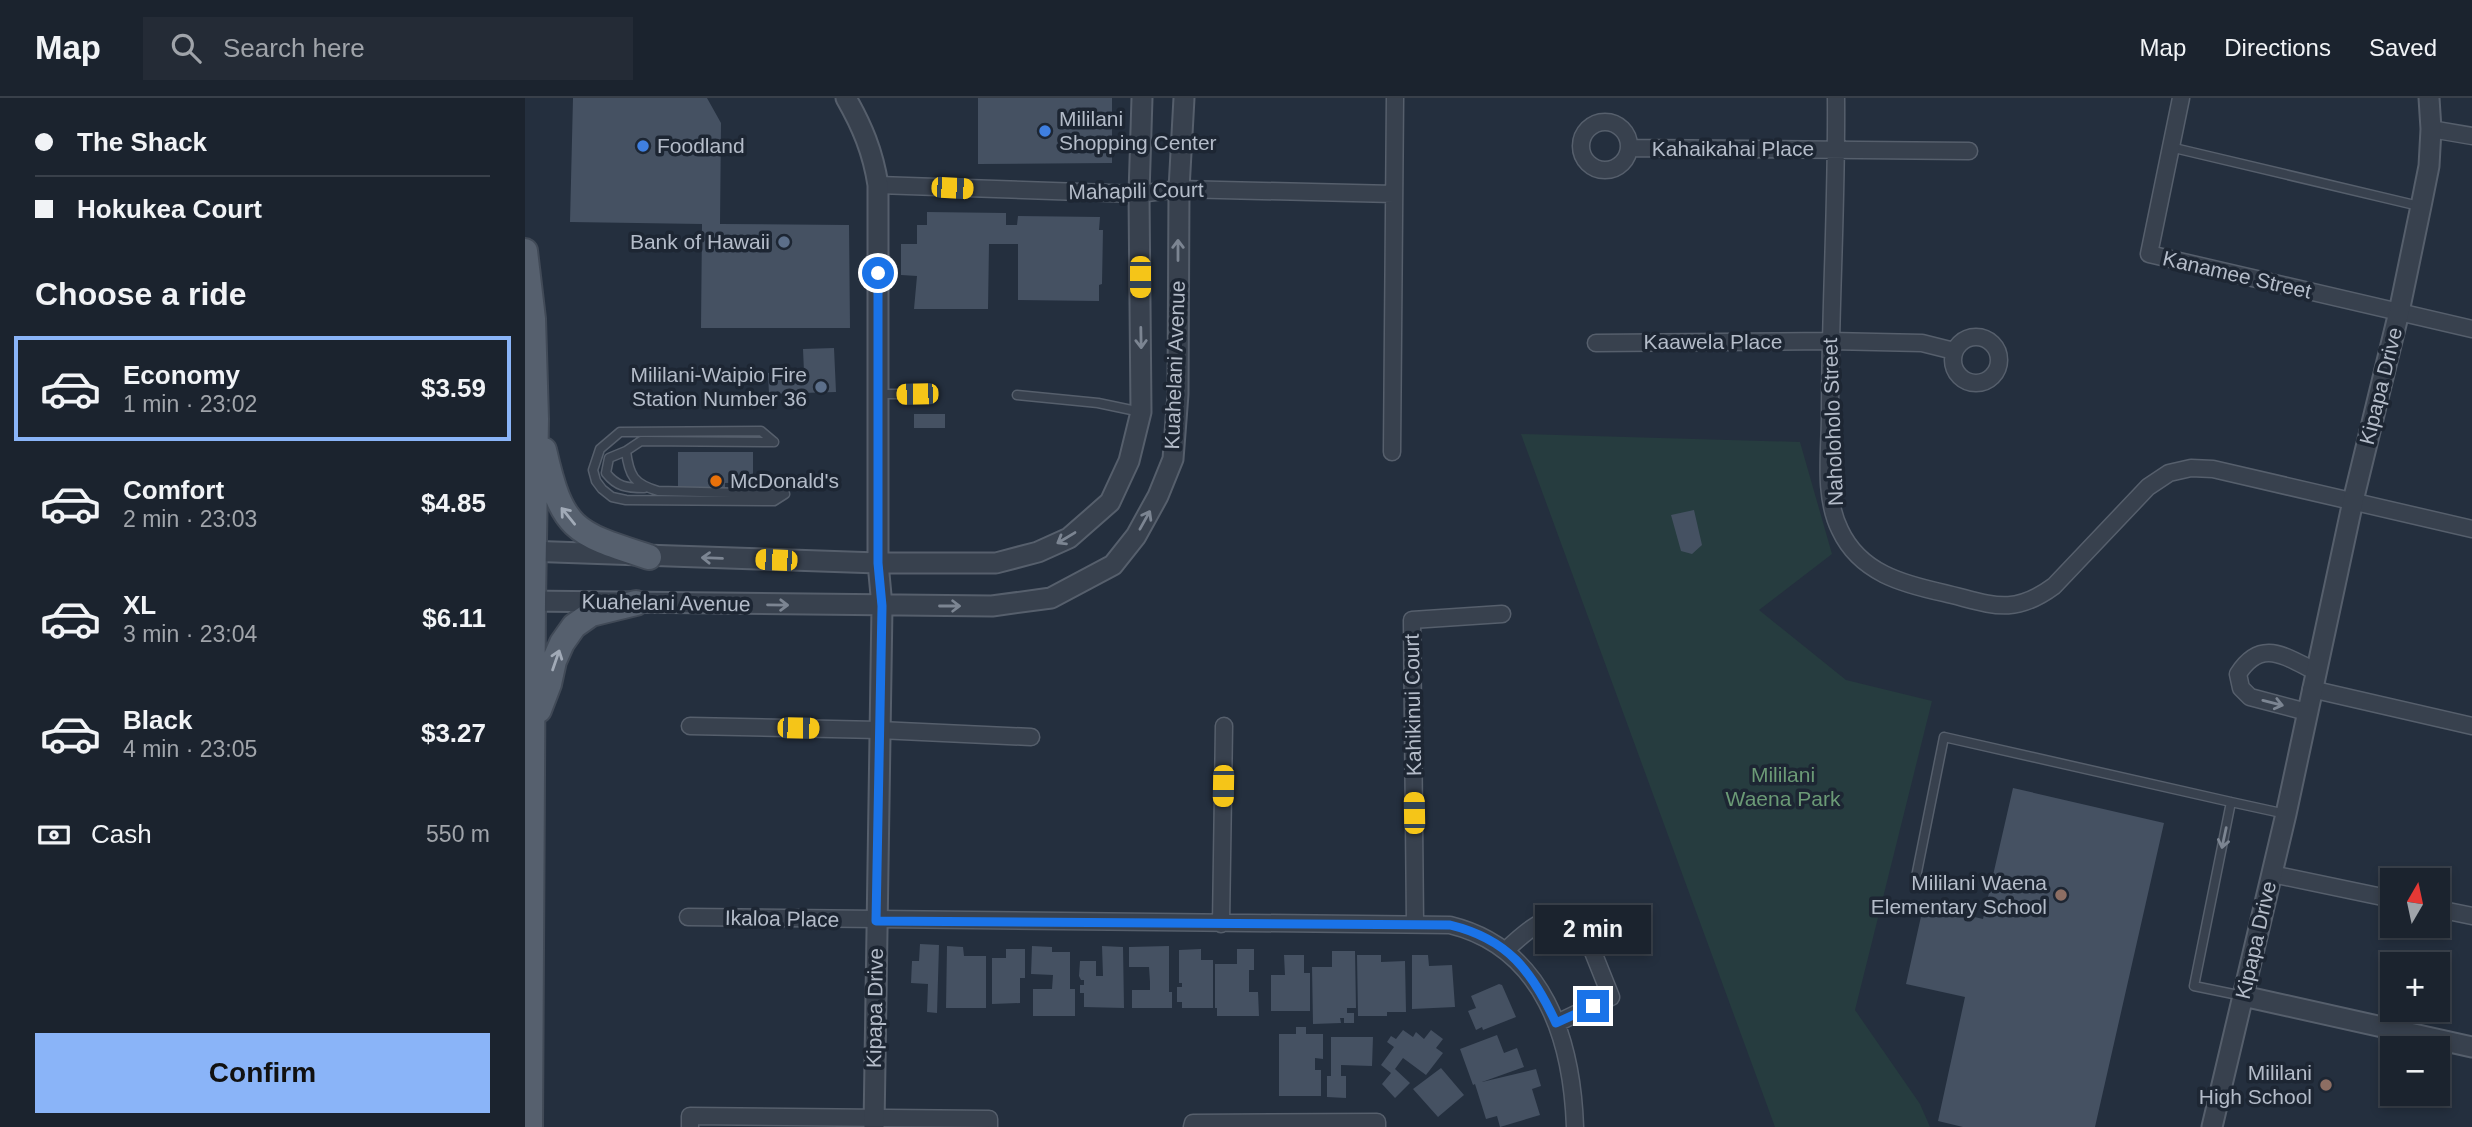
<!DOCTYPE html>
<meta charset="utf-8">
<style>
:root{--surface:#1b232e;--page:#242b36;--text:#f1f3f6;--muted:#a0a4aa;--line:#39404a;--accent:#8ab4f8}
body{margin:0;font-family:Helvetica,sans-serif;background:var(--page);color:var(--text);height:100vh;display:flex;flex-direction:column;font-size:26px;white-space:nowrap}
*{box-sizing:border-box;margin:0}
p{font-size:23px;color:var(--muted)}
.icon{flex:none;width:38px;height:38px;fill:none;stroke:currentColor;stroke-width:2;stroke-linecap:round;stroke-linejoin:round}
.map{position:relative;flex:1;overflow:hidden}
.panel{display:flex;flex-direction:column;background:var(--surface);width:525px}
.panel>*{flex:none}
.top-card{display:grid;align-content:center;height:154px;padding:0 35px;background:var(--surface)}
.needle{width:46px;rotate:9deg}
.buttons{position:absolute;left:1855px;top:770px;display:grid;gap:14px}
.buttons a{display:grid;place-items:center;width:70px;height:70px;border-radius:0px;background:var(--surface);box-shadow:0 4px 10px #0003,0 0 0 2px var(--line);font-size:35px}
.end{position:absolute;width:32px;height:32px;margin:-16px;border:9px solid #1a73e8;background:#fff;box-shadow:0 0 0 4px #fff}
.from{border-radius:50%}
.bubble{position:absolute;height:49px;border-radius:0px;background:var(--surface);box-shadow:0 4px 10px #0003,0 0 0 2px var(--line);font-size:23px;font-weight:800;line-height:49px;text-align:center}
.car{position:absolute;width:21px;height:42px;margin:-21px -10px;border-radius:9px;box-shadow:0 0 5px 2px #0007;background:linear-gradient(#f5c518 24%,#345 0 40%,#f5c518 0 76%,#345 0 86%,#f5c518 0)}
.top-card b{display:flex;align-items:center;gap:24px;height:66px;font-size:26px}
.top-card b+b{border-top:2px solid var(--line)}
.top-card i{width:18px;height:18px;background:var(--text)}
ul{padding:0;list-style:none}
li{display:flex;align-items:center;gap:21px;height:105px;margin:0 14px 10px;padding:0 21px;border:4px solid transparent;border-radius:0px}
li div{flex:1}
li b{display:block;font-size:26px}
li em{font-style:normal;font-weight:800}
li.current{border-color:var(--accent)}
li>.icon{width:63px;height:63px;stroke-width:1.5}
h2{padding:0 35px;font-size:32px;line-height:84px}
.pay{display:flex;align-items:center;gap:18px;height:77px;padding:0 35px;font-size:26px}
.pay p{margin-inline-start:auto}
.primary-button{display:flex;gap:14px;margin-top:auto;padding:14px 35px}
.primary-button a{flex:1;height:80px;border-radius:0px;background:var(--accent);color:#111;font-size:28px;font-weight:800;line-height:80px;text-align:center}
header{display:flex;align-items:center;gap:42px;box-sizing:border-box;height:98px;padding:0 35px;background:var(--surface);border-bottom:2px solid var(--line)}
header strong{font-size:33px}
nav{display:flex;gap:38px;margin-inline-start:auto;font-size:24px}
.search{width:490px;height:63px;background:var(--page);display:flex;align-items:center;gap:18px;box-sizing:border-box;padding:0 24px;border-radius:0px;color:var(--muted);font-size:26px}
main{display:flex;flex:1;min-height:0}
.map>svg:first-child{display:block}
</style>
<header>
<strong>Map</strong>
<div class="search"><svg class="icon" aria-label="search" viewBox="0 0 24 24"><circle cx="10" cy="10" r="6"/><path d="M15 15l6 6"/></svg>Search here</div>
<nav><a>Map</a><a>Directions</a><a>Saved</a></nav>
</header>
<main>
<section class="panel">
<div class="top-card">
<b><i class="from"></i>The Shack</b>
<b><i></i>Hokukea Court</b>
</div>
<h2>Choose a ride</h2>
<ul>
<li class="current"><svg class="icon" aria-label="car" viewBox="0 0 24 24"><path d="M5 17H2v-5l4-1 3-4h7l3 4 3 1v5h-3M9 17h6M6 11h13"/><circle cx="7" cy="17" r="2"/><circle cx="17" cy="17" r="2"/></svg><div><b>Economy</b><p>1 min · 23:02</p></div><em>$3.59</em></li>
<li><svg class="icon" aria-label="car" viewBox="0 0 24 24"><path d="M5 17H2v-5l4-1 3-4h7l3 4 3 1v5h-3M9 17h6M6 11h13"/><circle cx="7" cy="17" r="2"/><circle cx="17" cy="17" r="2"/></svg><div><b>Comfort</b><p>2 min · 23:03</p></div><em>$4.85</em></li>
<li><svg class="icon" aria-label="car" viewBox="0 0 24 24"><path d="M5 17H2v-5l4-1 3-4h7l3 4 3 1v5h-3M9 17h6M6 11h13"/><circle cx="7" cy="17" r="2"/><circle cx="17" cy="17" r="2"/></svg><div><b>XL</b><p>3 min · 23:04</p></div><em>$6.11</em></li>
<li><svg class="icon" aria-label="car" viewBox="0 0 24 24"><path d="M5 17H2v-5l4-1 3-4h7l3 4 3 1v5h-3M9 17h6M6 11h13"/><circle cx="7" cy="17" r="2"/><circle cx="17" cy="17" r="2"/></svg><div><b>Black</b><p>4 min · 23:05</p></div><em>$3.27</em></li>
</ul>
<div class="pay"><svg class="icon" aria-label="cash" viewBox="0 0 24 24"><path d="M3 7h18v10H3z"/><circle cx="12" cy="12" r="2"/></svg>Cash<p>550 m</p></div>
<div class="primary-button"><a>Confirm</a></div>
</section>
<div class="map">
<svg width="1947" height="1029" viewBox="0 0 1947 1029">
<rect width="100%" height="100%" fill="#242f3e"/>
<!-- green -->
<path fill="#263c3f" d="M996,336L1275,344L1307,456L1234,512L1321,582L1407,603L1330,912L1395,1006L1405,1029H1250Z"/>
<!-- building -->
<path fill="#455162" d="M48,0H182L196,25L195,126L324,127L325,230H176L177,126L45,124Z
M453,0H587V65L453,66Z
M402,114L481,115V127H492L493,118L575,119L574,132H578L577,186L574,187V203L493,202V146H464L463,211H389L392,178L376,177V146H392V127H402Z
M309,250L311,294L244,296L243,275L279,274L278,251Z
M389,316H420V330H389Z
M153,354H228V384L200,385V392H153Z
M1169,412L1177,447L1167,456L1156,453L1146,417Z
M1488,690L1639,725L1570,1029H1438L1413,1023L1440,899L1381,886L1399,805L1416,809L1418,802L1443,808L1441,817L1458,821Z
M395,846L414,847L412,915L402,914L403,886L386,885L387,863H394Z
M422,848L438,849L439,858H461V910H421Z
M507,848L527,849V854H545V891H550V918H508V891H527L528,877L506,876Z
M577,848L598,849L599,910L559,909V895H555V887H559V882H556L554,878L555,863H571V878H578Z
M644,848V894H647V910H607V892H625V884L624,869H604V849Z
M481,851H500V880H495V905L467,906V860H481Z
M676,851V862H688V910H657V904H652V889H657V885H654V852Z
M712,851H729V872H724V894H733L734,918H692V910H690V866H712Z
M807,853H830L831,910H822V915H829V925H819V920H815L816,925L788,926L787,869H807Z
M759,857H779V875H785V913H746V877H760Z
M832,857H856V864L880,863L881,914H862V918H833Z
M887,857H903L904,868L927,867L930,909L887,911Z
M974,886L977,887L991,919L958,932L957,929L951,932L943,913L951,910L946,898Z
M771,929H781V936H798V961L790,960V972H796V998H754V936H771Z
M878,932L888,939L891,934L899,941L906,932L918,941L911,950L918,955L901,977L878,960L870,971L885,985L870,1000L857,986L866,975L856,967L869,949L862,944L866,938L871,941Z
M972,937L979,955L992,950L999,969L957,984L1011,971L1016,988L1007,991L1015,1017L975,1029L972,1018L961,1021L950,986L948,987L935,951Z
M806,939H848L847,968L816,967V978H821V1000L802,999V978H806Z
M916,970L939,997L913,1019L888,991Z"/>
<g fill="none" stroke-linecap="round" stroke-linejoin="round">
<defs>
<path id="service" d="M1645,49L1894,108
M353,296H392
M492,297L573,305L616,314
M249,344L236,333L95,334L75,351L68,372L71,383L77,391L87,399L101,402L249,403L260,396
M249,344L116,343L101,353C104,378 109,386 133,393L259,396
M101,353L84,360L81,375C92,389 102,390 119,390
M1391,779L1419,639L1706,704
M1718,898L1669,888L1706,704L1761,716"/>
<path id="minor" d="M1311,0C1312,106 1305,212 1305,317C1305,354 1298,398 1315,432C1335,475 1378,486 1419,495C1466,506 1487,519 1529,488L1623,389L1644,375L1666,370L1688,371L1947,431
M1656,0L1624,156L1947,231
M1056 48a24 24 0 1 1 48 0a24 24 0 1 1-48 0Z
M1906,31L1947,38
M1105,50L1444,53
M353,87L614,96L654,91L869,96
M1428 262a23 23 0 1 1 46 0a23 23 0 1 1-46 0Z
M1071,245L1305,243L1397,245L1429,253
M867,354L870,0
M1786,591L1947,628
M1782,614L1725,599L1716,590L1713,576C1736,540 1759,558 1790,573
M165,628L354,632L506,639
M1747,776L1867,801
M1913,811L1947,818
M163,819L925,827C1019,850 1047,942 1050,1029
M890,825L887,522L977,516
M696,826L699,628
M980,853C1000,834 1021,815 1050,816L1056,824L1086,899L1032,925
M165,1029V1018L464,1021V1029
M667,1029L668,1025L852,1024V1029"/>
<path id="tertiary" d="M321,0C337,28 348,54 353,87V465L357,508L349,1029
M0,453L353,465H471L513,454L544,440L585,404L604,363L616,314L614,96L617,0
M0,503L467,508L526,500L588,467L611,438L633,398L648,361L653,296L654,91L659,0
M1718,898L1947,949
M1687,1029L1761,716L1828,403L1874,214L1896,108L1904,68L1906,31L1904,0"/>
<path id="primary" d="M0,153L8,221L11,321L8,502L5,1029
M19,352C37,432 49,435 124,459
M14,612L24,586L29,563L37,545L49,528L66,516L111,505"/>
</defs>
<!-- service casing -->
<use href="#service" stroke="#565f6c" stroke-width="11"/>
<!-- minor casing -->
<use href="#minor" stroke="#565f6c" stroke-width="19"/>
<!-- tertiary casing -->
<use href="#tertiary" stroke="#565f6c" stroke-width="23"/>
<!-- primary casing -->
<use href="#primary" stroke="#414a57" stroke-width="28"/>
<!-- service -->
<use href="#service" stroke="#38414e" stroke-width="8"/>
<!-- minor -->
<use href="#minor" stroke="#38414e" stroke-width="16"/>
<!-- tertiary -->
<use href="#tertiary" stroke="#38414e" stroke-width="19"/>
<!-- primary -->
<use href="#primary" stroke="#56606e" stroke-width="24"/>
</g>
<!-- one-way arrows -->
<defs><path id="oneway-shaft" d="M-6 0H5M1.5-3L5.5 0L1.5 3" fill="none" stroke-width="1.6" stroke-linecap="round" stroke-linejoin="round" transform="scale(1.75)"/></defs>
<g stroke="#7c8592">
<use href="#oneway-shaft" transform="translate(653 152) rotate(-90)"/>
<use href="#oneway-shaft" transform="translate(616 240) rotate(89)"/>
<use href="#oneway-shaft" transform="translate(620 422) rotate(-61)"/>
<use href="#oneway-shaft" transform="translate(541 440) rotate(149)"/>
<use href="#oneway-shaft" transform="translate(187 460) rotate(-178)"/>
<use href="#oneway-shaft" transform="translate(253 507) rotate(1)"/>
<use href="#oneway-shaft" transform="translate(425 508)"/>
<use href="#oneway-shaft" transform="translate(1748 605) rotate(14)"/>
<use href="#oneway-shaft" transform="translate(1699 740) rotate(102)"/>
</g>
<g stroke="#a1aab7">
<use href="#oneway-shaft" transform="translate(43 418) rotate(-129)"/>
<use href="#oneway-shaft" transform="translate(31 562) rotate(-71)"/>
</g>
<g fill="none" stroke-linecap="round" stroke-linejoin="round">
<!-- route -->
<path stroke="#1a73e8" stroke-width="9" d="M353,175V465L357,508L351,823L925,827C983,841 1007,873 1031,925L1068,908"/>
</g>
<!-- markers -->
<g fill="#3f7fe0" stroke="#1d2633" stroke-width="2.5">
<circle cx="520" cy="33" r="7"/>
<circle cx="118" cy="48" r="7"/>
</g>
<g fill="#5c6f8a" stroke="#1d2633" stroke-width="2.5">
<circle cx="259" cy="144" r="7"/>
<circle cx="296" cy="289" r="7"/>
</g>
<circle fill="#e8710a" stroke="#1d2633" stroke-width="2.5" cx="191" cy="383" r="7"/>
<g fill="#8d6e63" stroke="#1d2633" stroke-width="2.5">
<circle cx="1536" cy="797" r="7"/>
<circle cx="1801" cy="987" r="7"/>
</g>
<g text-anchor="middle" stroke-width="7" stroke-linejoin="round" paint-order="stroke">
<!-- poi labels -->
<g font-size="21" fill="#b4bcc9" stroke="#1d2633" text-anchor="end">
<text x="534" y="28" text-anchor="start">Mililani<tspan x="534" dy="24">Shopping Center</tspan></text>
<text x="132" y="55" text-anchor="start">Foodland</text>
<text x="245" y="151">Bank of Hawaii</text>
<text x="282" y="284">Mililani-Waipio Fire<tspan x="282" dy="24">Station Number 36</tspan></text>
<text x="205" y="390" text-anchor="start">McDonald's</text>
<text x="1522" y="792">Mililani Waena<tspan x="1522" dy="24">Elementary School</tspan></text>
<text x="1787" y="982">Mililani<tspan x="1787" dy="24">High School</tspan></text>
</g>
<!-- street labels -->
<g font-size="21" fill="#b4bcc9" stroke="#1d2633">
<text x="1208" y="58">Kahaikahai Place</text>
<text transform="translate(611 93) rotate(-1)" y="7">Mahapili Court</text>
<text transform="translate(1712 177) rotate(13)" y="7">Kanamee Street</text>
<text x="1188" y="251">Kaawela Place</text>
<text transform="translate(650 267) rotate(-88)" y="7">Kuahelani Avenue</text>
<text transform="translate(1856 288) rotate(-76)" y="7">Kipapa Drive</text>
<text transform="translate(1308 324) rotate(-92)" y="7">Naholoholo Street</text>
<text transform="translate(141 505) rotate(1)" y="7">Kuahelani Avenue</text>
<text transform="translate(888 607) rotate(-91)" y="7">Kahikinui Court</text>
<text transform="translate(257 821) rotate(1)" y="7">Ikaloa Place</text>
<text transform="translate(1731 842) rotate(-77)" y="7">Kipapa Drive</text>
<text transform="translate(350 910) rotate(-89)" y="7">Kipapa Drive</text>
</g>
<!-- park labels -->
<g font-size="21" fill="#6b9a76" stroke="#1d2633">
<text x="1258" y="684">Mililani<tspan x="1258" dy="24">Waena Park</tspan></text>
</g>
</g>
</svg>
<div class="buttons">
<a><svg class="needle" viewBox="-14 -14 28 28"><path d="M0-13l5 13h-10z" fill="#e53935"/><path d="M0 13l5-13h-10z" fill="#a0a4aa"/></svg></a>
<a>+</a>
<a>−</a>
</div>
<i class="end from" style="left:353px;top:175px"></i>
<i class="end" style="left:1068px;top:908px"></i>
<div class="bubble" style="left:1010px;top:807px;width:116px">2 min</div>
<i class="car" style="left:427px;top:90px;rotate:93deg"></i>
<i class="car" style="left:615px;top:179px;rotate:180deg"></i>
<i class="car" style="left:392px;top:296px;rotate:269deg"></i>
<i class="car" style="left:251px;top:462px;rotate:272deg"></i>
<i class="car" style="left:273px;top:630px;rotate:91deg"></i>
<i class="car" style="left:698px;top:688px;rotate:181deg"></i>
<i class="car" style="left:889px;top:715px;rotate:359deg"></i>
</div>
</main>
